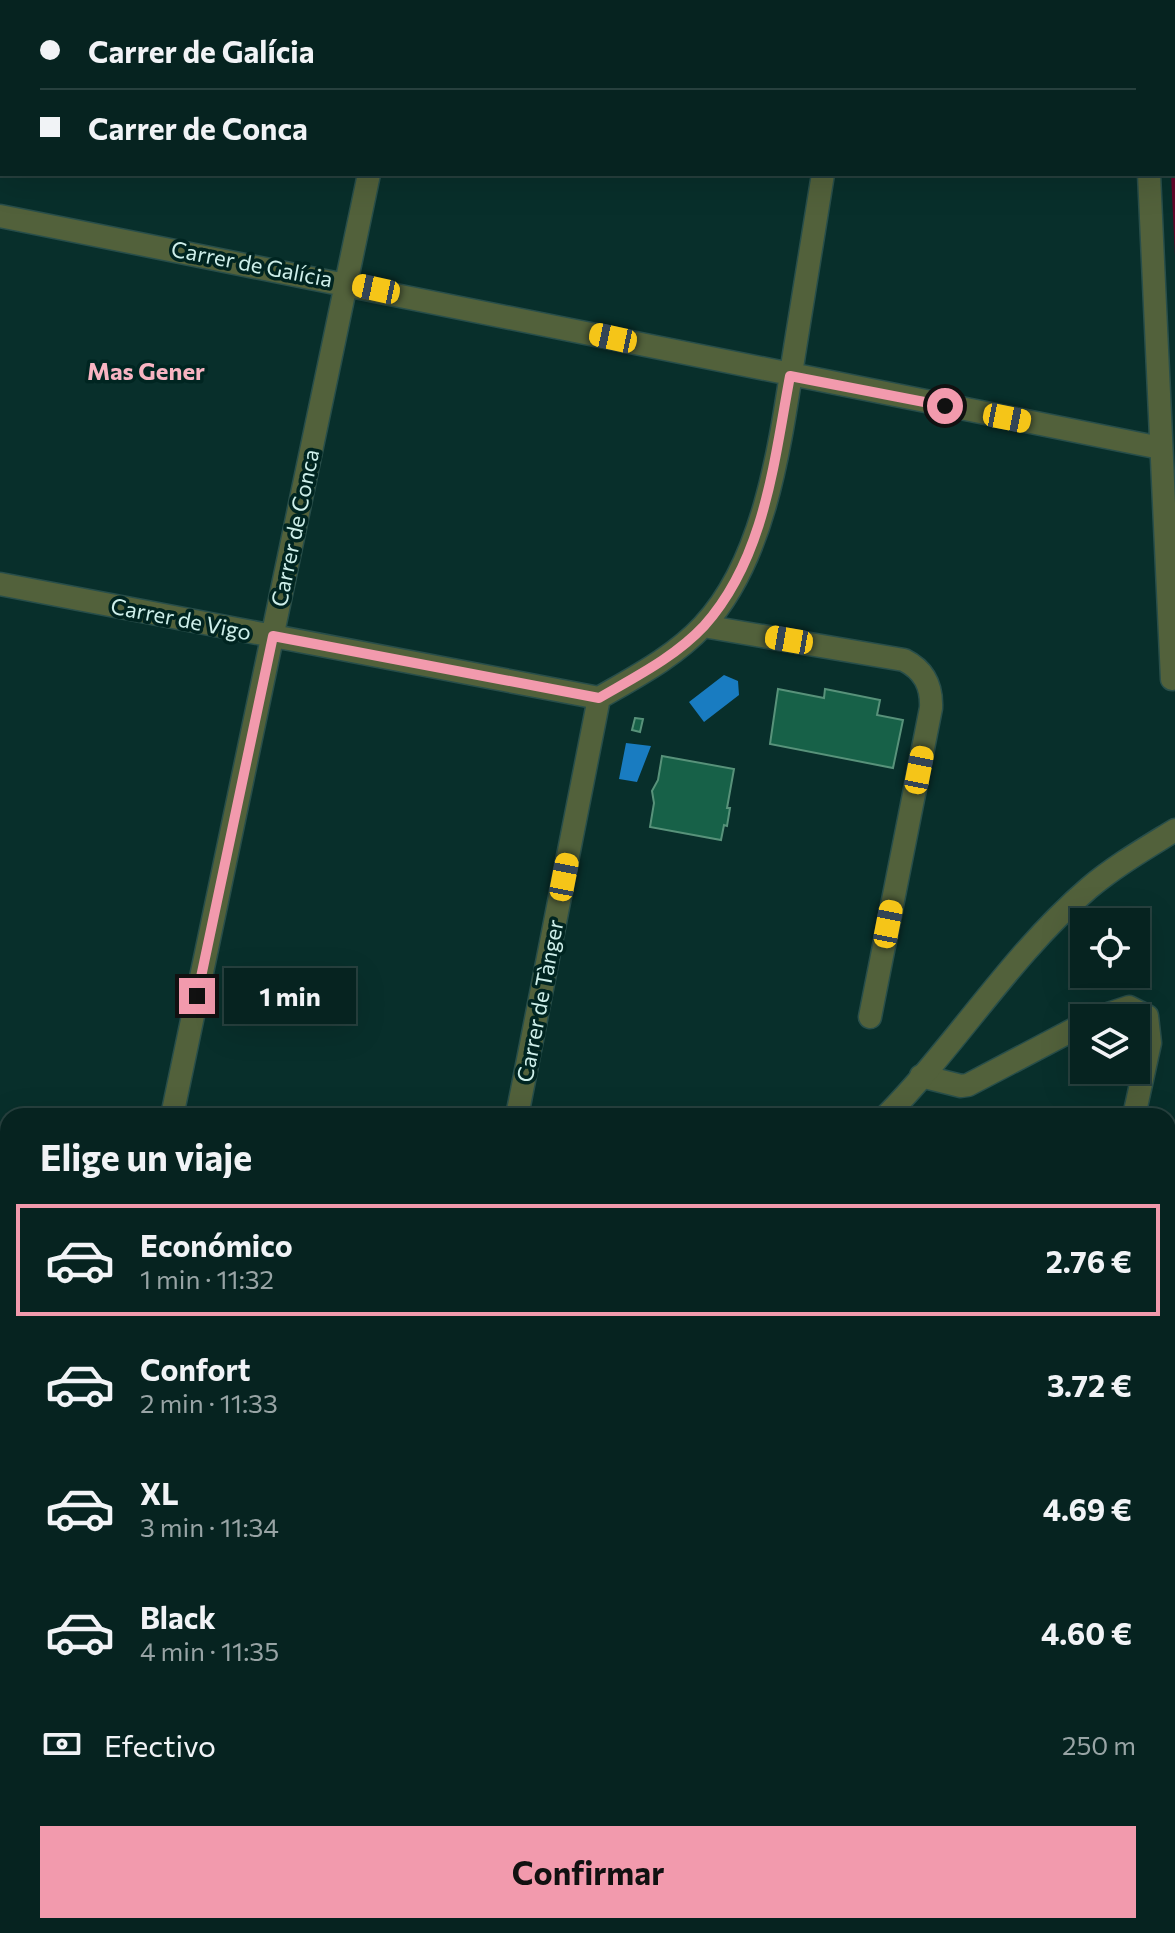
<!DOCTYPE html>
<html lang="es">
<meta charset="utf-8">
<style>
:root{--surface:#062320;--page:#0f2b29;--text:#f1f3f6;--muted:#98a4a5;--line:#27403e;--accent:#f29aad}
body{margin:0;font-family:Commissioner,sans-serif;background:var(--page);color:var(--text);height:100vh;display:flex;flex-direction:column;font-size:30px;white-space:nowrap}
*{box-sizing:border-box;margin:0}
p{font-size:26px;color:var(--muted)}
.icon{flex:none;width:44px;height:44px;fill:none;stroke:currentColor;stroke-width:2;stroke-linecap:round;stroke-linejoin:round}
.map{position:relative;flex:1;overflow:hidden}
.side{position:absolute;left:0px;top:1108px;width:1176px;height:826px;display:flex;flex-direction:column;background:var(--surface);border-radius:24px 24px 0 0;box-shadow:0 8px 32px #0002,0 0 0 2px var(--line)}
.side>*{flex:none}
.hud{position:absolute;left:0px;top:0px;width:1176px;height:176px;box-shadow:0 8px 32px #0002,0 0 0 2px var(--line);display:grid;align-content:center;height:176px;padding:0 40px;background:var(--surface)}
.tools{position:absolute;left:1070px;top:908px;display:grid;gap:16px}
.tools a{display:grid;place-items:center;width:80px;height:80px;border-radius:0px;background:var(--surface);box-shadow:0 8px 32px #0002,0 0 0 2px var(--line);font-size:40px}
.end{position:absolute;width:36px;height:36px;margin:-18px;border:10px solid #f29aad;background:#111;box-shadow:0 0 0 4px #111}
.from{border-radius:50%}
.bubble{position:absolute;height:56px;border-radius:0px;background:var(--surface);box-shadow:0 8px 32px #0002,0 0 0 2px var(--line);font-size:26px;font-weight:700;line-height:56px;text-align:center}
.car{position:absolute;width:24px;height:48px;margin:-24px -12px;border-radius:10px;box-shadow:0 0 6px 2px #0007;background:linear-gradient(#f5c518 24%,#345 0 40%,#f5c518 0 76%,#345 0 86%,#f5c518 0)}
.hud b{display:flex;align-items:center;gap:28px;height:76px;font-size:30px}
.hud b+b{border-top:2px solid var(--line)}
.hud i{width:20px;height:20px;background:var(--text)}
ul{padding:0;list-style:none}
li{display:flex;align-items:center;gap:24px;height:112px;margin:0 16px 12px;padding:0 24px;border:4px solid transparent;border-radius:0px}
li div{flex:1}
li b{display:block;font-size:30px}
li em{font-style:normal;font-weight:700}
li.selected{border-color:var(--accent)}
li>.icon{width:72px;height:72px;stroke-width:1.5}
h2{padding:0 40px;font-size:36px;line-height:96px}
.pay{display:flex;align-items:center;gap:20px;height:88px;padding:0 40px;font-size:30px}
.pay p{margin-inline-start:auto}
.cta{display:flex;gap:16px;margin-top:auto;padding:16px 40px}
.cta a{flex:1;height:92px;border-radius:0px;background:var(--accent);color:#111;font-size:32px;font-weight:700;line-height:92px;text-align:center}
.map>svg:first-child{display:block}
</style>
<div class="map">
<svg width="1175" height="1933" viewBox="0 0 1175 1933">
<rect width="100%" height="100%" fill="#082f2b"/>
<!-- green -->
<path fill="#620429" d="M1162,0H1175V256L1171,174H1174V2Z
M1175,1361V1933H1020L1021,1926H1168V1373Z"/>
<!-- water -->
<path fill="#197cc1" d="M724,675L738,681L739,695L704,722L689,702Z
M626,743L651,746L637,782L619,779Z"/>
<!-- building -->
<path fill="#176148" stroke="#58927a" stroke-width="2" d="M778,689L824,698L825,689L880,700L877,715L903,720L893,768L770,744Z
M635,718L643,719L640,732L632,730Z
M662,756L734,769L727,808H730L727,826L724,825L721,840L650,827L654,803L652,791L658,780Z"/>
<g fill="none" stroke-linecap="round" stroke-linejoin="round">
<defs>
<path id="minor" d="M70,0V2
M403,0V2
M838,0V2
M1141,0V2
M0,49H2
M0,114L2,103
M1149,174L1172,679
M0,216C388,291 774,372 1161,448
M0,584L599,698
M703,626L904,660C924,670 932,686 931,708L870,1017
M599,698C635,677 674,657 703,626C767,558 781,437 795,348C804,290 814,232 823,174
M1096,1018L1129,1007L1147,1016L1150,1043L1134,1116
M921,1076L961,1086L968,1085L1084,1024
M172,1116L369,174
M517,1116L599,698
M0,1740L8,1741
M1003,1926L1039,1933
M352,1933L353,1926
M950,1933L951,1926"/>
<path id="tertiary" d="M886,1116C957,1044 1011,955 1089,888C1115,866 1146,848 1175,830
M0,1384L8,1386"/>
</defs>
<!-- minor casing -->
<use href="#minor" stroke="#284e4a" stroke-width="25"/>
<!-- tertiary casing -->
<use href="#tertiary" stroke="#284e4a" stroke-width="25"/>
<!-- path -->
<path stroke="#486d68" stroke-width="5" stroke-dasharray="2 6" stroke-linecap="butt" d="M0,1337L8,1339"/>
<!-- minor -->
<use href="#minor" stroke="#52613b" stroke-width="22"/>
<!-- tertiary -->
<use href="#tertiary" stroke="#52613b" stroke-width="22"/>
</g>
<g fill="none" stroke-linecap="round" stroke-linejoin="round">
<!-- route -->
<path stroke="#f29aad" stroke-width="10" d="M197,996L273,636L599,698C635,677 675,657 704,626C765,558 774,461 790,376L945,406"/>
</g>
<g text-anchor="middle" stroke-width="7" stroke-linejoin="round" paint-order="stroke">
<!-- street labels -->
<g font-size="22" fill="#ceefea" stroke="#002521">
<text transform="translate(252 264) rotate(11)" y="8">Carrer de Galícia</text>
<text transform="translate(295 528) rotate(-78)" y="8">Carrer de Conca</text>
<text transform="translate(181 619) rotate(11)" y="8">Carrer de Vigo</text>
<text transform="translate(540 1001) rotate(-79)" y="8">Carrer de Tànger</text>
</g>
<!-- neighbourhood labels -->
<g font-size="24" font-weight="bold" fill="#f8b4c2" stroke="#002521">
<text x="146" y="380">Mas Gener</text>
</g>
</g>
</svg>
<div class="tools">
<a><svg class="icon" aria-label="locate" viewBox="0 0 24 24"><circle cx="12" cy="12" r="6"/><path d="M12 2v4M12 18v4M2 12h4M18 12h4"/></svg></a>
<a><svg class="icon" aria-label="layers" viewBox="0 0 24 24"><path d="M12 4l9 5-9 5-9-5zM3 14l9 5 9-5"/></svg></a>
</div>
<i class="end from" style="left:945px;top:406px"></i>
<i class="end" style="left:197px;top:996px"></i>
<div class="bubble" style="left:224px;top:968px;width:132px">1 min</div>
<i class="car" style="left:376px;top:289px;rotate:282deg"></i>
<i class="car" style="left:613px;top:338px;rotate:282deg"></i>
<i class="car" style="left:1007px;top:418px;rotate:101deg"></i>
<i class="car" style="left:789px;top:640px;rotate:280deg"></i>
<i class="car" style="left:919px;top:770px;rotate:11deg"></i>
<i class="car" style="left:564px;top:877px;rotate:11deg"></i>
<i class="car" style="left:888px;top:924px;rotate:11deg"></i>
<div class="hud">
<b><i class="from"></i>Carrer de Galícia</b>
<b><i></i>Carrer de Conca</b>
</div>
<section class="side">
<h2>Elige un viaje</h2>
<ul>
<li class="selected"><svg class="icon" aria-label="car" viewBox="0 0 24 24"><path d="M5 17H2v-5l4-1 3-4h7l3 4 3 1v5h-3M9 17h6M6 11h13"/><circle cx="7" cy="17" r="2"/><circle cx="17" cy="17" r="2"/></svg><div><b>Económico</b><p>1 min · 11:32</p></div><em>2.76 €</em></li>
<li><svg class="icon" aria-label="car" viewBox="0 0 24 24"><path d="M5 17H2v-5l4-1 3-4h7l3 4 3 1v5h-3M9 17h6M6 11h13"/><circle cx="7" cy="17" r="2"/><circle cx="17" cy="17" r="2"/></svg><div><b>Confort</b><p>2 min · 11:33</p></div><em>3.72 €</em></li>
<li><svg class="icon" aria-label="car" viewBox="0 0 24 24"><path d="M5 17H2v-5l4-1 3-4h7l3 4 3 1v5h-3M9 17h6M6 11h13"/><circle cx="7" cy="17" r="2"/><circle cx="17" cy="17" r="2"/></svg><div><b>XL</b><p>3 min · 11:34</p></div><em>4.69 €</em></li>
<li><svg class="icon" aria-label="car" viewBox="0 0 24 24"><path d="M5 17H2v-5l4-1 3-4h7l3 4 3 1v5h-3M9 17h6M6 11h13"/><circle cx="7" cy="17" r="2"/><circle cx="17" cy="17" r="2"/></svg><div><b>Black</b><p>4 min · 11:35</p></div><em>4.60 €</em></li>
</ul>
<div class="pay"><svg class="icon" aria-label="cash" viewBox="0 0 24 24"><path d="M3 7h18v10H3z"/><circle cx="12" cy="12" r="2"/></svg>Efectivo<p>250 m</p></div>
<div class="cta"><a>Confirmar</a></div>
</section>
</div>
